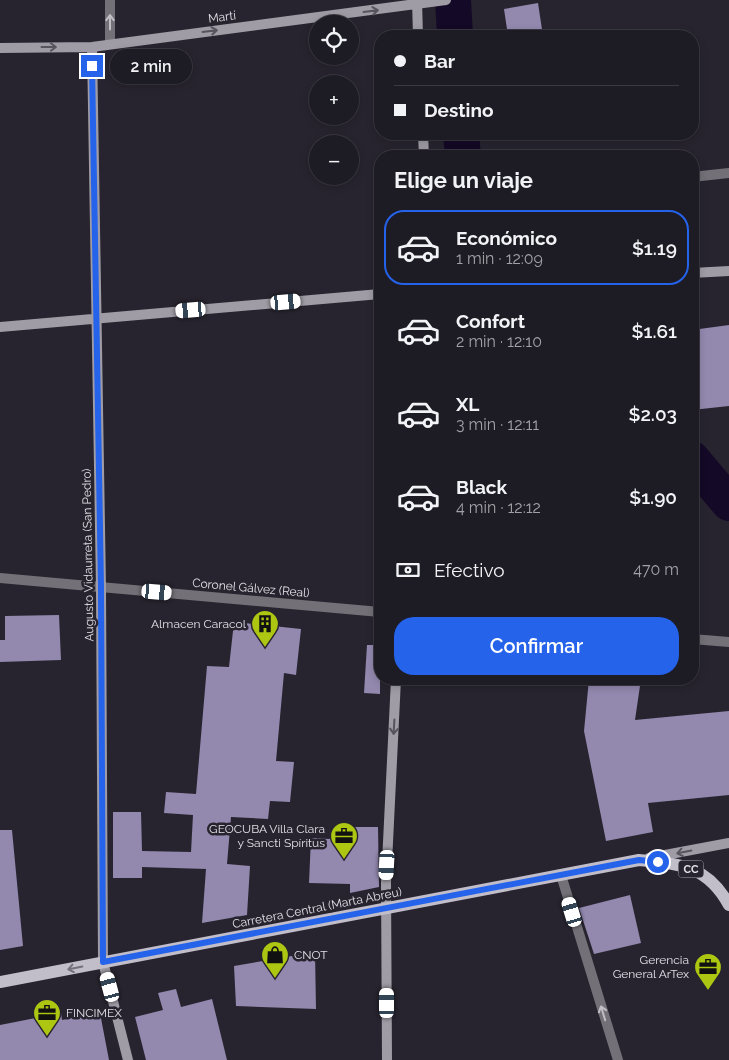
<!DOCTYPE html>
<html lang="es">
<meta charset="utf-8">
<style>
:root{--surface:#1d1b23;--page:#25242b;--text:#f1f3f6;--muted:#a0a1a6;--line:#3b3941;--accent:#2563eb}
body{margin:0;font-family:Raleway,sans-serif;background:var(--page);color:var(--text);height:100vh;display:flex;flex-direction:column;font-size:19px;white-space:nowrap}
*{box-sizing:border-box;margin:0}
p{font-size:16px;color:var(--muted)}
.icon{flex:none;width:28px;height:28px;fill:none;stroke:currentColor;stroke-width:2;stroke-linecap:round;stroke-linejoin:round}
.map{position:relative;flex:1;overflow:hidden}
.details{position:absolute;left:374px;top:150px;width:325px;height:535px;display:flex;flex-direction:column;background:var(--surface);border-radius:20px;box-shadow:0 2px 8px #0003,0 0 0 1px var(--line)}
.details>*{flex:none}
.top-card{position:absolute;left:374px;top:30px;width:325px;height:110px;border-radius:20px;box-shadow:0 2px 8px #0003,0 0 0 1px var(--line);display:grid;align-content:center;height:110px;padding:0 20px;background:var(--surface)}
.fabs{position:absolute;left:309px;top:15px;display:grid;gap:10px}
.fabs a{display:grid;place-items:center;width:50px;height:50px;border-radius:50%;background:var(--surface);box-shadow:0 2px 8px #0003,0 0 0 1px var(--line);font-size:25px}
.end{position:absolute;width:22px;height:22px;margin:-11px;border:6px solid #2563eb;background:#fff;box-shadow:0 0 0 2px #fff}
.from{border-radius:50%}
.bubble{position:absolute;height:35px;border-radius:18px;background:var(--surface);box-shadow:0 2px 8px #0003,0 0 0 1px var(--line);font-size:16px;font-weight:600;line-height:35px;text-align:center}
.car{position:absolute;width:15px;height:30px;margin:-15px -8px;border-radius:6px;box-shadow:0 0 4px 1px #0007;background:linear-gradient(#fff 24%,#345 0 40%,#fff 0 76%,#345 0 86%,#fff 0)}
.top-card b{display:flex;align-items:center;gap:18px;height:48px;font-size:19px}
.top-card b+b{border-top:1px solid var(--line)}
.top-card i{width:12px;height:12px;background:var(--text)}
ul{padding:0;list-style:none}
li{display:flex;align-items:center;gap:15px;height:75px;margin:0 10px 8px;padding:0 10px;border:2px solid transparent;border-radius:20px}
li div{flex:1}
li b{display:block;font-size:19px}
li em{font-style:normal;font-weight:600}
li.active{border-color:var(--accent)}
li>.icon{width:45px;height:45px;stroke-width:1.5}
h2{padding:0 20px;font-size:22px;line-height:60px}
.pay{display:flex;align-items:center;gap:12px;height:55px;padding:0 20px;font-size:19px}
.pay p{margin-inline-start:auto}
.button{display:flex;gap:10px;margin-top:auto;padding:10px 20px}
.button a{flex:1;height:58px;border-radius:20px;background:var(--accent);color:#fff;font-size:20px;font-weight:600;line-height:58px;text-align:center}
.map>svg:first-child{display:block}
</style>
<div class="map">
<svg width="729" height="1060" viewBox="0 0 729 1060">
<rect width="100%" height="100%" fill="#27242f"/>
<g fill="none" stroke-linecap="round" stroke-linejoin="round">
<!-- river -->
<path stroke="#140926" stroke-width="36" d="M453,0L455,36
M461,134L463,156
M692,459L729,503"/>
</g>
<!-- building -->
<path fill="#9388ae" d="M538,3L543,36H508L504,9Z
M729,325V406L692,410V330Z
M59,615L61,660L0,662V640H5V616Z
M234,622L301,629L296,675L284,673L276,761L294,762L290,802L270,801L268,819L231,817L227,864L250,866L247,915L202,923L206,869L142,867V878H113V812H141L142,851L191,852L193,815L164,813L166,792L196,794L207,666L229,667Z
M367,645H380V694L364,693Z
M589,679H641L635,720L729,711V795L648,803L653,832L606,841L584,731Z
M350,827H378L379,887L350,893V884L309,883L311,838L329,839Z
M0,830H12L23,946L0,950Z
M630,895L641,943L594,954L579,908Z
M315,952L316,1009L236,1006L234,966Z
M176,989L181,1007L212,999L227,1060H146L135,1017L163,1010L158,993Z
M61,1013L62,1020L100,1013L109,1060H0V1025Z"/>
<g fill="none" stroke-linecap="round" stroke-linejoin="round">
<!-- street -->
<path stroke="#737177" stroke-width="10" d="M110,0V44
M692,177L729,173
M0,578L380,612
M692,639L729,642
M561,875L618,1060"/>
<!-- secondary -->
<path stroke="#9f9ca5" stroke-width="10" d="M417,0L418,36
M92,47L101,587L103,962L128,1060
M0,48L92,47L446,0
M423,134L424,156
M692,273L729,271
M0,327L380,294
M649,858L729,843
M387,1060L386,883L396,679"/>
<!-- primary -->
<path stroke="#c1bdc9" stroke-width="12" d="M0,982L639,860C680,864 707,865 729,905"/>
</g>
<!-- one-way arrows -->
<defs><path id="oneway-shaft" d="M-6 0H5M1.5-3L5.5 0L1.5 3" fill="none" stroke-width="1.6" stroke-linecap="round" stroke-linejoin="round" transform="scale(1.25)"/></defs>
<g stroke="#57545e">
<use href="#oneway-shaft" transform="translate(371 11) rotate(-7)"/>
<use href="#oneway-shaft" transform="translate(210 31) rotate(-7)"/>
<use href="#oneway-shaft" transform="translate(49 47)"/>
<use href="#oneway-shaft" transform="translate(394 727) rotate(93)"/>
<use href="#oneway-shaft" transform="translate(684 852) rotate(169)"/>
</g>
<g stroke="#c1bfc5">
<use href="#oneway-shaft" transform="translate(110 22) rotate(-90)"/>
<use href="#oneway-shaft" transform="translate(603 1013) rotate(-107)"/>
</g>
<use stroke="#74707c" href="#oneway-shaft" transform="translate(75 968) rotate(169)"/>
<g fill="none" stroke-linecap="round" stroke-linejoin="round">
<!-- route -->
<path stroke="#2563eb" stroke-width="6" d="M92,66L101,587L103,962L639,860L658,862"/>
</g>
<!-- icons -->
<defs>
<symbol id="building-pin" viewBox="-11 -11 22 30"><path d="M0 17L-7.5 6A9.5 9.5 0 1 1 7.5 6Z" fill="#acc612" stroke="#27242f"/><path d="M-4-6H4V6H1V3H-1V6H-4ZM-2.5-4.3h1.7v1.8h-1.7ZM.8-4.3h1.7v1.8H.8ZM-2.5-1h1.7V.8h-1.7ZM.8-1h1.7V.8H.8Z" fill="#111"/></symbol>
<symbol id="office-pin" viewBox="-11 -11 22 30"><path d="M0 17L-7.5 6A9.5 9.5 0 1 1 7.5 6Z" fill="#acc612" stroke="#27242f"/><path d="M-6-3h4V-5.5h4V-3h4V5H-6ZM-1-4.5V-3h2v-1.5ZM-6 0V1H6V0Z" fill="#111"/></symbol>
<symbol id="shop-pin" viewBox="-11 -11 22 30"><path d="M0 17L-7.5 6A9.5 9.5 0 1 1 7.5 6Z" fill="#acc612" stroke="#27242f"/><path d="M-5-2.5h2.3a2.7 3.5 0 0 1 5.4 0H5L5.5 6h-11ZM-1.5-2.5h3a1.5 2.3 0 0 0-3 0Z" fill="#111"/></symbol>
</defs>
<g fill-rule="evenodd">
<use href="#building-pin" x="249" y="608" width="32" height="43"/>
<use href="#office-pin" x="328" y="820" width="32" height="43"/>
<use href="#shop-pin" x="259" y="939" width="32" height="43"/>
<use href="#office-pin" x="692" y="951" width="32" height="43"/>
<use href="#office-pin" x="31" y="997" width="32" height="43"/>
</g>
<g text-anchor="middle" stroke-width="5" stroke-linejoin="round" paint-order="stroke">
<!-- shield labels -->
<rect fill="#27242f" stroke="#aaa8b0" stroke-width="1" x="678.5" y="860.5" width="25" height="17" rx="4"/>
<g font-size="11" font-weight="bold" fill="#e2e0e7">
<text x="691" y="873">CC</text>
</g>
<!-- street labels -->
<g font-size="12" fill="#e2e0e7" stroke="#27242f">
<text transform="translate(222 17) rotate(-7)" y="4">Martí</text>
<text transform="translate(88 555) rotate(-91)" y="4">Augusto Vidaurreta (San Pedro)</text>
<text transform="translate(251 588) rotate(5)" y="4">Coronel Gálvez (Real)</text>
<text transform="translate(317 908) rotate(-11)" y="4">Carretera Central (Marta Abreu)</text>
</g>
<!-- poi labels -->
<g font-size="12" fill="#e2e0e7" stroke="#27242f" text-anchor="end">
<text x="246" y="628">Almacen Caracol</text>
<text x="325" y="833">GEOCUBA Villa Clara<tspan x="325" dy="14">y Sancti Spíritus</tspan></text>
<text x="294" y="959" text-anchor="start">CNOT</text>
<text x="689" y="964">Gerencia<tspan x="689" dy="14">General ArTex</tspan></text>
<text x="66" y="1017" text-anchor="start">FINCIMEX</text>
</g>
</g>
</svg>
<div class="fabs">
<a><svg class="icon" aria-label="locate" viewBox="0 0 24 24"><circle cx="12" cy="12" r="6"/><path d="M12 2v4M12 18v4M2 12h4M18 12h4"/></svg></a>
<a>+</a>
<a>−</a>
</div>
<i class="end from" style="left:658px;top:862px"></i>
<i class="end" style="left:92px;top:66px"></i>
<div class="bubble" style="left:110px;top:49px;width:82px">2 min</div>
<i class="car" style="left:286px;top:302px;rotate:85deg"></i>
<i class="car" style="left:191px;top:310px;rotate:265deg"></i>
<i class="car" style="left:157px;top:592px;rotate:95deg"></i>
<i class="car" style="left:387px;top:865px;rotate:183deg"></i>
<i class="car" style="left:572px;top:912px;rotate:343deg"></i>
<i class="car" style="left:110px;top:987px;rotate:345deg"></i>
<i class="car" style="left:387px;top:1003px;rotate:0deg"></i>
<div class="top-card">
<b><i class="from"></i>Bar</b>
<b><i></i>Destino</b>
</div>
<section class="details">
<h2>Elige un viaje</h2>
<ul>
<li class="active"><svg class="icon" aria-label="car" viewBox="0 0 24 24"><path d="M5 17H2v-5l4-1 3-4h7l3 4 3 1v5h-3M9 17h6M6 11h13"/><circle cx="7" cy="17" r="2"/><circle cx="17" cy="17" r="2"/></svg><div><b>Económico</b><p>1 min · 12:09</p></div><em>$1.19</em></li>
<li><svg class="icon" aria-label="car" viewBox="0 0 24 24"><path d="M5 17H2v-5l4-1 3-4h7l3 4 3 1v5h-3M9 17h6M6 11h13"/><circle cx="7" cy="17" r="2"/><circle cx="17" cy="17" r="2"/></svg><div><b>Confort</b><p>2 min · 12:10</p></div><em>$1.61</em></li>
<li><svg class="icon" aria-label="car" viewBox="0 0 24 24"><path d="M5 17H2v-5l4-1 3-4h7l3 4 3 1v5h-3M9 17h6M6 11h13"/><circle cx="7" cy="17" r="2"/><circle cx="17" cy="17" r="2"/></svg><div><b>XL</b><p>3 min · 12:11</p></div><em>$2.03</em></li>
<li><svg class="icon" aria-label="car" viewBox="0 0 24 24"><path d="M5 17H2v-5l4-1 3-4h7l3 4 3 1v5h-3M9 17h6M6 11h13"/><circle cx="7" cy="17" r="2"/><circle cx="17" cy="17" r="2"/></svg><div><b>Black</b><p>4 min · 12:12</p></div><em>$1.90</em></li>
</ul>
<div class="pay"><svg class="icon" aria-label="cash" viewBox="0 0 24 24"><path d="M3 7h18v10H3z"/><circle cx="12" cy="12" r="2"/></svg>Efectivo<p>470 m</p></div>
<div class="button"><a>Confirmar</a></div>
</section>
</div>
